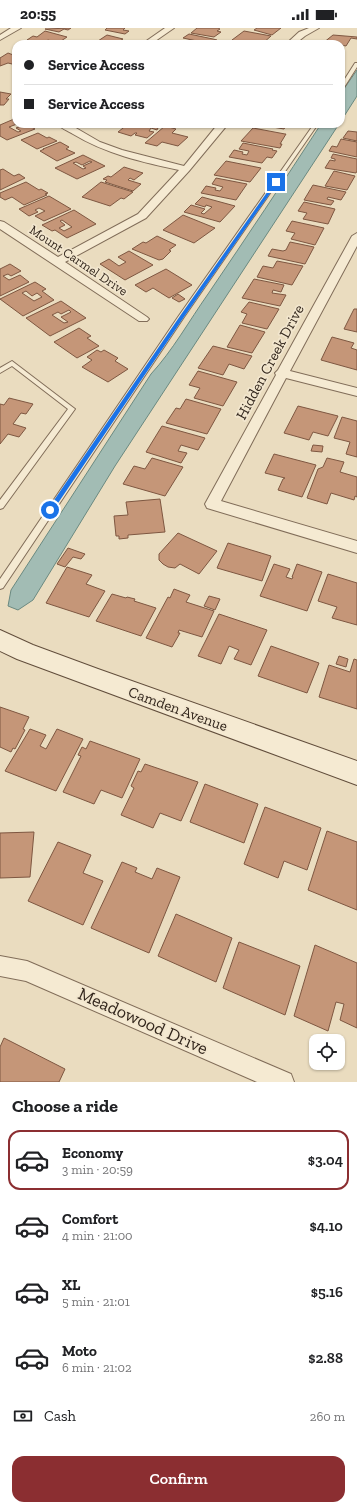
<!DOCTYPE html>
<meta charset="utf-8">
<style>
:root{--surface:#fff;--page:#f2f2f2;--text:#202124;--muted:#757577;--line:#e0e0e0;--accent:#8b2e31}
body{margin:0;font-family:"Zilla Slab",serif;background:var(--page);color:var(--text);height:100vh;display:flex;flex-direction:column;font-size:15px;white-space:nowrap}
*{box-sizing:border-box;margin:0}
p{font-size:13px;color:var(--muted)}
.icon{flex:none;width:22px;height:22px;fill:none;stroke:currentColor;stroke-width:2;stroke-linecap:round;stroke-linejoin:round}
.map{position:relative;height:1054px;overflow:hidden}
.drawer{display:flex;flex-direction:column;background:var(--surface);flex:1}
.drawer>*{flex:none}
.hud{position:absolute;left:12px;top:12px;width:333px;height:88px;border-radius:12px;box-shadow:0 1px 3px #0004;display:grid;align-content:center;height:88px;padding:0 12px;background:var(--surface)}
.tools{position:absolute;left:309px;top:1006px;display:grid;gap:8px}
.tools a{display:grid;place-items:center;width:36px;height:36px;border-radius:8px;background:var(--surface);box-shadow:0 1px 3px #0004;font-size:20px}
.end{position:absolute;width:18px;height:18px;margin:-9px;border:5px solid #1a73e8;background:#fff;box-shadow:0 0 0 2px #fff}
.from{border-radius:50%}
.hud b{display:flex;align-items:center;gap:14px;height:38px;font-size:15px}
.hud b+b{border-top:1px solid var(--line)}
.hud i{width:10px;height:10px;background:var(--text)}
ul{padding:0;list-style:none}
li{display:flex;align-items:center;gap:12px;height:60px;margin:0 8px 6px;padding:0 4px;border:2px solid transparent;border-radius:12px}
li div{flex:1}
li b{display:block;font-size:15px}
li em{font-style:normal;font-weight:600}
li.active{border-color:var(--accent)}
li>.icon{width:36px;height:36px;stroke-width:1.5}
h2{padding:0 12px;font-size:18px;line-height:48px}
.pay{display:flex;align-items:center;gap:10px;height:44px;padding:0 12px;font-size:15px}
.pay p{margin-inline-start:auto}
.primary-button{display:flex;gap:8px;margin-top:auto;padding:8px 12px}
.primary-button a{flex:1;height:46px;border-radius:12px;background:var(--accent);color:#fff;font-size:16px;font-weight:600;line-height:46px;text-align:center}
.status{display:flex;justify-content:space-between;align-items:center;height:28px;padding:0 20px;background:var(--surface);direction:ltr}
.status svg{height:11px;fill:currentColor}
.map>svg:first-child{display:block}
</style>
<div class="status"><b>20:55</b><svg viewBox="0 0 49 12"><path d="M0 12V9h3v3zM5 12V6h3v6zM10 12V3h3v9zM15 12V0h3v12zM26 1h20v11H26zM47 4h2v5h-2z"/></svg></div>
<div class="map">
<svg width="357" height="1054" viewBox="0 0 357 1054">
<rect width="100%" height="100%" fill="#eadcbf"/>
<!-- water -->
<path fill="#a2bcb4" stroke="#6a8980" d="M357,42V68L341,93V65Z
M321,96H339L115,438L33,572L18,582L8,578L11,562L151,346C173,322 189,293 208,266C246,210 284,153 321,96Z"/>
<!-- building -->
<path fill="#c59678" stroke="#7e5741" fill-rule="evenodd" d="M71,0L68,2L64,1L59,4L45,1Z
M107,0H125L123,2L129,3L125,6L105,2Z
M197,0H218L220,1L217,3L221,4L214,9L191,5Z
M257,0H281L272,7L254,2Z
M45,3L67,9L58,15L48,12L43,15L27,12L33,8L37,9Z
M244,3L271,8L262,16L240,15L232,12Z
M189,6L213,11L217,12L212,16H184L189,12L197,13L183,10Z
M107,7L123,11L116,15H119L118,16L95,15Z
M333,7L357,9V11L351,10L346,18L341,17V16L323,15Z
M8,25L16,28V37L8,35L0,38V30Z
M0,64L11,66L6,71H9L4,77H0Z
M14,91L16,93L17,96L9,99L18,104L21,103L16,100L26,96L35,101L7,112L0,108V97Z
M128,96H141L158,100L157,102L151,100L149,103L154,104L147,110L135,107L137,105H135L131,108L118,104Z
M255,96H287L284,101Z
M165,98L176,101L172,105L188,109L178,118L162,114L157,118L145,115Z
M253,100L285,106H286L280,116H282L280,120L241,113Z
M348,103L357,104V113L343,110Z
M38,105L47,110L49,109L57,113L37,121L21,112Z
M341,111L357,114V129L329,123L332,118L337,119Z
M60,114L69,119L66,121L75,125L57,133L40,123L44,121H43Z
M243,115L273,121L272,122L277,123L272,130L267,129L262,135L229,129L234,122L243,124L242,126L247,127L249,123L239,121Z
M333,126L357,131V143L356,145L325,140L330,132L335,133V131L331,130Z
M83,127L105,138L77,151L55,140ZM90,133L92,134L83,138L86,140L83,141L73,135L76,134L82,137Z
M226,133L261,140L250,154L214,147Z
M124,139L143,145L134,152L130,150L128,152L141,156L133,163L105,154L107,152L103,151L108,148L111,149Z
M3,141L14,148L19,146L25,150L0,162V142Z
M334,143L355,148L347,162L325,158Z
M216,150L247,156L236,172L201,165L206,158L216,160L215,162L220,163L223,159L212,156Z
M26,154L39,162L41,161L48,165L45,166L47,167L24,177L12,169L5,172L0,169V165Z
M101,154L133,164L124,171L121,170L110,178L82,169Z
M313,157L346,164L341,172L328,169L327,171L334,173L331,177L304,172Z
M49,168L71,181L44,193L35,188L45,183L39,180L35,182L38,184L29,188L19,181Z
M202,169L235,178L220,194L184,184L191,177L205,181L201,185L204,186L212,179L206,177L205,179L195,176Z
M304,174L335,181L328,196L303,191L307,185L298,183Z
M74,182L96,196L67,210L55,202L52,203L42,197ZM62,192L72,199L64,203L59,200L65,197L60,193Z
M183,187L215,200L194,215L163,202Z
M292,193L324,200L315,217L291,211L295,205L286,203Z
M157,208L176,217L169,222L171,223L163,231L159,232L132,221L143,214L146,215Z
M290,214L314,219L305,236L268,228L272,221L283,223L286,222Z
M129,223L153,237L125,252L100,236L109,231L119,238L126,234L118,229Z
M277,233L303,238L292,257L257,249L263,238L273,240Z
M10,236L21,243L11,248L8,246L3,248L9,252L20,247L29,254L0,268V241Z
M166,241L192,257L169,270L153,260L146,264L135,257Z
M254,251L284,257L281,264L273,262L272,265L286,267L280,278L242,270Z
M35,254L46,261L42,263L54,272L23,288L0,271ZM26,263L32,268L37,265L42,269L34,273L22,265Z
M178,266L185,271L179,274L172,270Z
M61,273L86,290L50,308L26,290ZM69,282L71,284L61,289L68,294L64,295L52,287L58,284L61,286Z
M249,274L279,281L267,301L242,295L247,286L241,284Z
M354,281H357V304L344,301Z
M240,297L265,304L252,325L227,319Z
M79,300L91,308L87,310L99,318L77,330L54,314Z
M332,309L354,315L351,320L357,322V342L321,332Z
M213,318L252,328L244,341L229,336L223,347L198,340Z
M97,322L101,324L104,322L118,330L115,333L128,341L108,354L82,339L92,332L87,329Z
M198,343L237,354L223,378L194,370L200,360L189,357Z
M9,370L33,376L26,386L21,385L13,396L26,400L19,409L8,406L0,416V376L4,377Z
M186,371L221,381L207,406L166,395L176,380L180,381Z
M298,378L338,388L328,408L313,404L309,412L284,405Z
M342,389L357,393V429L346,426L350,414L334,410Z
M162,398L205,410L198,422L181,417L178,423L187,425L181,435L146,424Z
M313,417L323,418L322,424L311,423Z
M274,426L316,437L302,469L278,462L283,451L285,450L265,445Z
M152,430L183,439L165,468L123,456L134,438L145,441Z
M327,430L344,434L340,444L357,449V469L355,468L354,472L331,465L327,476L307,470L318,441L323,439Z
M160,471L165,504L128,507V510L119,511V508H116L114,488L128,487L126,474Z
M178,505L217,523L199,546L180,536L175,540L168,539L163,536L159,532V526Z
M228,515L271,528L262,553L217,540Z
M68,520L85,526L81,531L73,529L65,539L57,536Z
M274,536L290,541L286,549L292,551L293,549H292L297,536L322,544L307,583L260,568Z
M67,539L92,547L86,556L105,563L89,589L46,575Z
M328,546L357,555V597L332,590L337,579L318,573Z
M174,561L190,567L186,574L214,583L202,609L179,602L178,605H180L172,619L146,610L168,569L170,570Z
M112,566L126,570L127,569L135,571L134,573L156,580L141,608L96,593Z
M209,568L220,571L215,582L204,578Z
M219,586L267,602L251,637L234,631L239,622L229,618L221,636L198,628Z
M271,618L319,635L307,665L258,648Z
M339,628L348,631L346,639L336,636Z
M354,631L357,632V681L319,669L329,637L350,644Z
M0,679L29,689L23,701L25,702L15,721L13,720L11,724L0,719Z
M30,701L46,707L40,718L46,721L57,701L83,711L56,763L5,743Z
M90,713L140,731L122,770L101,762L94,776L63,764L81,728L78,727L82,719L86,721Z
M145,736L198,754L181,793L160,785L153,800L121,787L134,760L131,758L138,743L141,744Z
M205,756L258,776L244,815L190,794Z
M265,779L321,800L307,842L284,833L278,850L244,836Z
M327,803L357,814V882L308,862Z
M34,804L30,849L0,850V805Z
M58,814L91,827L83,845L103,853L83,897L28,873Z
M122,834L137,840L135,844L152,851L157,840L180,849L149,925L91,900Z
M176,886L232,910L216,954L158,928Z
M239,914L300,938L285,987L223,960Z
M315,917L357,935V1000L340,992L344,976L336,974L328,1003L294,988Z
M4,1010L65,1041L59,1054H0V1019Z"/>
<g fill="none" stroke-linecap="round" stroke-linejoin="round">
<defs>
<path id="lane" d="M357,35V39L343,61H341V57L355,35Z
M314,96H318L184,289L3,560L0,561V551L178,289Z
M12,333L75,381L3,480L0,481V472L68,381L12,338L0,345V340Z"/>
<path id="street" d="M11,0H21L0,12V7Z
M165,0H174L151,16H142Z
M309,0H319L305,8L295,16H286L299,4Z
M57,96H69L100,114L122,122L184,138L218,96H228L189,143L146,190L65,234L147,289L149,291L147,293H139L0,201V193L4,194L58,229L138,186L179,142C142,134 106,126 73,106C68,103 61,100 57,96Z
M357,205V218L290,343L357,360V368L286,350L221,473L357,513V525L207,480L205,476L276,347L275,345L278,342L352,208Z
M0,928L27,933L34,936L291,1046L294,1054H257L26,953L0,948Z"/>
<path id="secondary" d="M0,602L33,617L98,641L357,733V757L17,631L0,623Z"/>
</defs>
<!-- lane casing -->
<use href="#lane" stroke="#816d59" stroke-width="2"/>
<!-- street casing -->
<use href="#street" stroke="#816d59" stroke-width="2"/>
<!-- secondary casing -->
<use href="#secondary" stroke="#624e3c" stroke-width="2"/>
<!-- lane -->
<use href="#lane" fill="#f5ead2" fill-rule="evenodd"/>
<!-- street -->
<use href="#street" fill="#f5ead2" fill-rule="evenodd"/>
<!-- secondary -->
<use href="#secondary" fill="#f5ead2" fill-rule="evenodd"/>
</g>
<!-- route -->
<path fill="#1a73e8" d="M275,153L278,154L184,289L52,484H48V481L180,288Z"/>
<g text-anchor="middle" stroke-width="3.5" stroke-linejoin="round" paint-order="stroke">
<!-- far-street labels -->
<g font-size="13" fill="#32261c" stroke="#f2e6ce">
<text transform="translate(79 232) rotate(34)" y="5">Mount Carmel Drive</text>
</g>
<!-- street labels -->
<g font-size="15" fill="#32261c" stroke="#f2e6ce">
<text transform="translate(270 334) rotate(-62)" y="5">Hidden Creek Drive</text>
<text transform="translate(178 681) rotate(20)" y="5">Camden Avenue</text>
</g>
<!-- near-street labels -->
<g font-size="18" fill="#32261c" stroke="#f2e6ce">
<text transform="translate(143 993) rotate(24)" y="6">Meadowood Drive</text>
</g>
</g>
</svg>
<div class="tools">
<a><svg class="icon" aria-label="locate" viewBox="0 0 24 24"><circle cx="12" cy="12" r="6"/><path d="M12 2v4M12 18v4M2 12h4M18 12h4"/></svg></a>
</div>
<i class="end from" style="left:50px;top:482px"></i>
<i class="end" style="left:276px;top:154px"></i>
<div class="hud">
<b><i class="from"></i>Service Access</b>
<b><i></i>Service Access</b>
</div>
</div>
<section class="drawer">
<h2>Choose a ride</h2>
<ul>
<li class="active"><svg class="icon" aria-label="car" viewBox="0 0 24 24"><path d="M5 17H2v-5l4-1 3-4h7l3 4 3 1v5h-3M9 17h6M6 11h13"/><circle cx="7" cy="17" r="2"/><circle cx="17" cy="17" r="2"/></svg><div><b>Economy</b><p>3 min · 20:59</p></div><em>$3.04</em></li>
<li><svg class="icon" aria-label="car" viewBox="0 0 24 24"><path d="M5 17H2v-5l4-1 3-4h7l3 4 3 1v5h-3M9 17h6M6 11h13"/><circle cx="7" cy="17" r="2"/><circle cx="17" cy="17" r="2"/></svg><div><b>Comfort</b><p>4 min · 21:00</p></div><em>$4.10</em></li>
<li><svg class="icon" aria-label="car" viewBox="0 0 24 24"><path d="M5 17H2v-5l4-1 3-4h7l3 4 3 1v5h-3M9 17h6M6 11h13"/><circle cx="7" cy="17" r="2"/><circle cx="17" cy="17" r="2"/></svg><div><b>XL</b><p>5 min · 21:01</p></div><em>$5.16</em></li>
<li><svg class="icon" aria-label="car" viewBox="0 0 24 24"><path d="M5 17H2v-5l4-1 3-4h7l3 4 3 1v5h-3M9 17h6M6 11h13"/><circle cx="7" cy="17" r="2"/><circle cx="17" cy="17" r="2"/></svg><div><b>Moto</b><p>6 min · 21:02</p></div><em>$2.88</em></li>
</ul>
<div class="pay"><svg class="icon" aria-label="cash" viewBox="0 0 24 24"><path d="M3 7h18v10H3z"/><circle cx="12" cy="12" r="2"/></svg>Cash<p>260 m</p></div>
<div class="primary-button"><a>Confirm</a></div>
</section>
